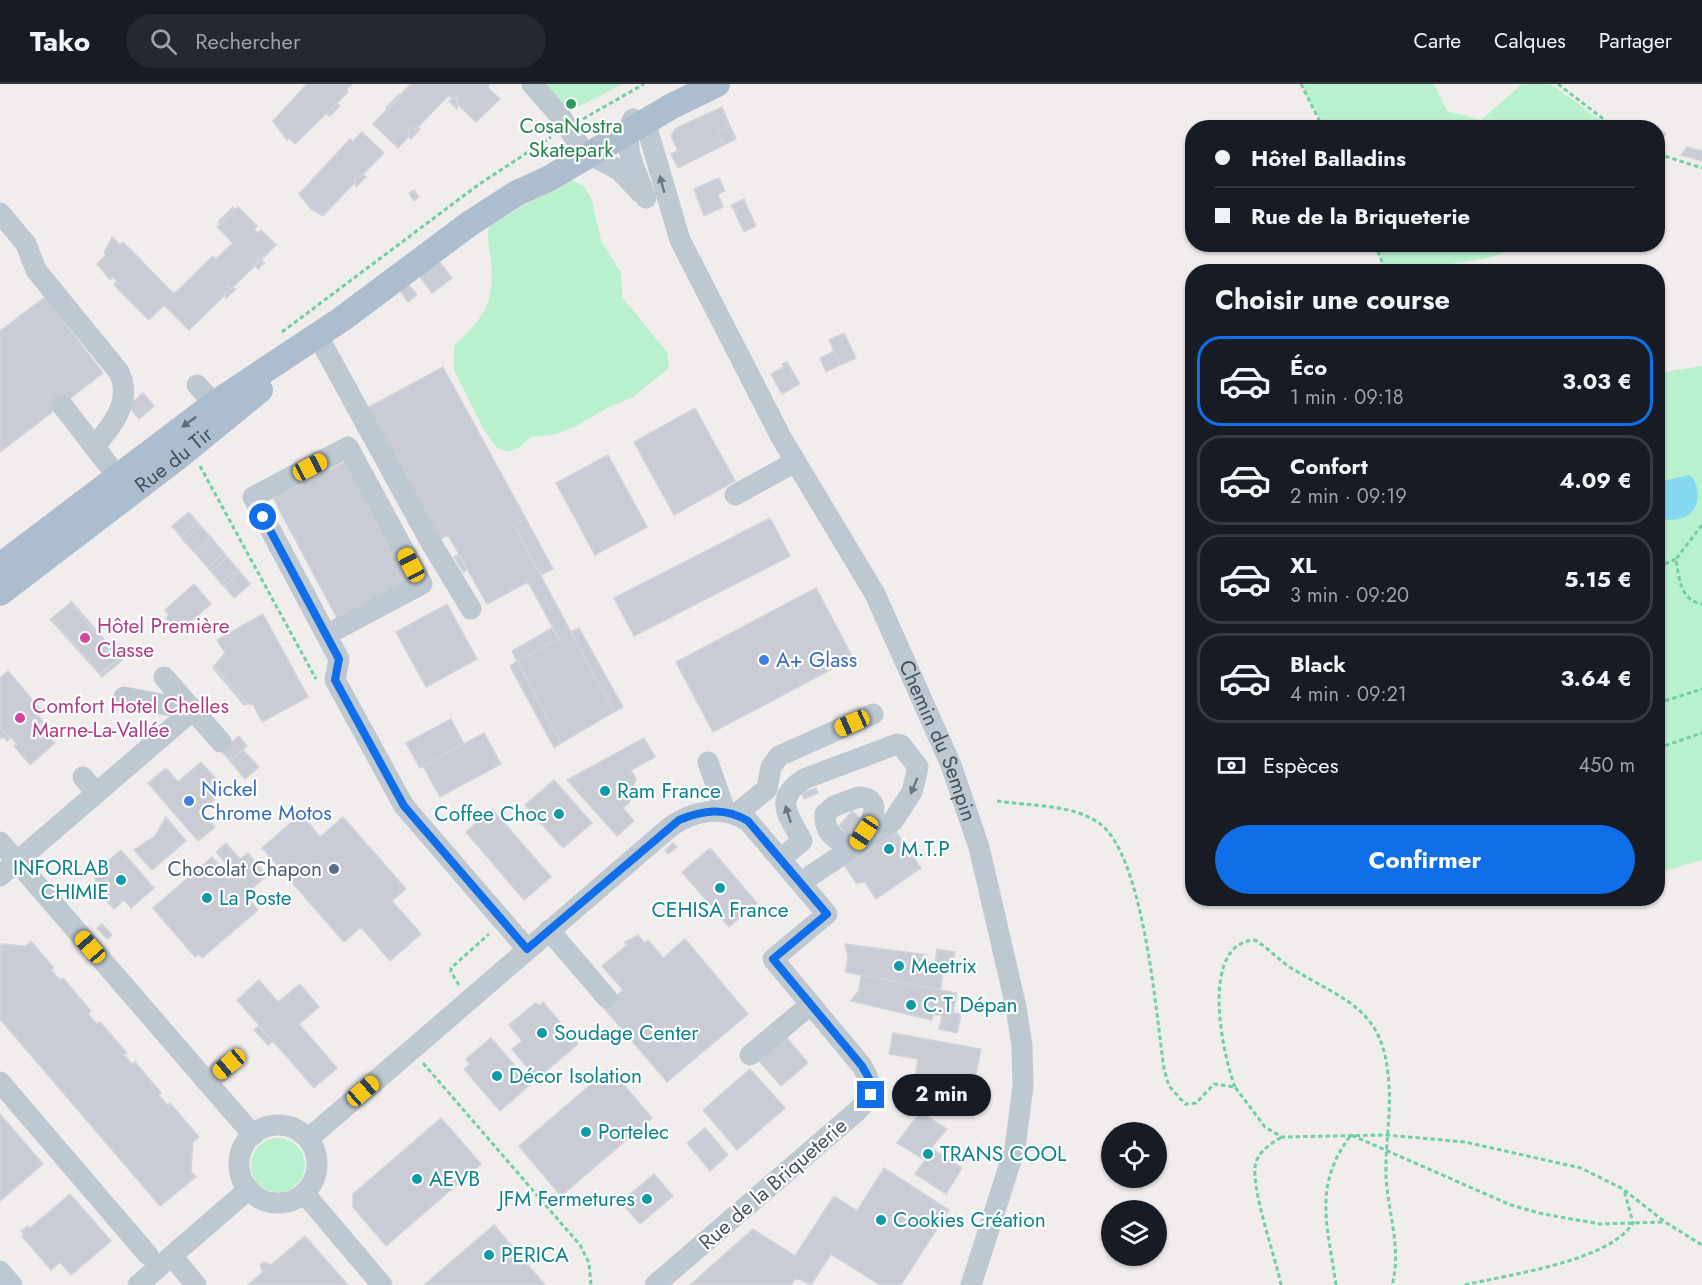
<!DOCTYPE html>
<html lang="fr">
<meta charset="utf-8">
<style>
:root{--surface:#171b24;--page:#242831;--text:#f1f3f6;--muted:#9ea1a6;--line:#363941;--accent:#106ee8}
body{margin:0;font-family:Jost,sans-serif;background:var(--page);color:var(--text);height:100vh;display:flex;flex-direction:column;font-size:22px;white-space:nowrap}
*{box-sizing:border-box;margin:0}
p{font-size:20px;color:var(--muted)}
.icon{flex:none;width:33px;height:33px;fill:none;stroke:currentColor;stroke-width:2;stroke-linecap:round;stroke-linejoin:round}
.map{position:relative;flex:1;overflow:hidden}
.sheet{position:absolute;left:1185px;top:180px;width:480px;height:642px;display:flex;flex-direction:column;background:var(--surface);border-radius:24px;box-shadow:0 2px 4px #0004}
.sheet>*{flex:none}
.hud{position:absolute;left:1185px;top:36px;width:480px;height:132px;border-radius:24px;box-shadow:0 2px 4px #0004;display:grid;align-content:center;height:132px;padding:0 30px;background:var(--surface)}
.controls{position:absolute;left:1101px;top:1038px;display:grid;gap:12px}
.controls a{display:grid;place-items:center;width:66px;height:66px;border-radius:50%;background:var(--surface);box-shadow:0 2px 4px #0004;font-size:30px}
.end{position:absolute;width:27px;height:27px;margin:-14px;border:8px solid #106ee8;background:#fff;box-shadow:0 0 0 3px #fff}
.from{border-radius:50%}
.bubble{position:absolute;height:42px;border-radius:21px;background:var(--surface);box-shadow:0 2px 4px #0004;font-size:20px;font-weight:700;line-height:42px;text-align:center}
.car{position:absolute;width:18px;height:36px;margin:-18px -9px;border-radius:8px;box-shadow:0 0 4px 2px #0007;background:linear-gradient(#f5c518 24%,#345 0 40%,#f5c518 0 76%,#345 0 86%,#f5c518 0)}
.hud b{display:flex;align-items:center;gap:21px;height:57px;font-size:22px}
.hud b+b{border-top:2px solid var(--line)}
.hud i{width:15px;height:15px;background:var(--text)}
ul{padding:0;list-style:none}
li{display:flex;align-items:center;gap:18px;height:90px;margin:0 12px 9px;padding:0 18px;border:3px solid var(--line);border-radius:24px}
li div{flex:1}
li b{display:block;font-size:22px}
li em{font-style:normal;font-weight:700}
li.active{border-color:var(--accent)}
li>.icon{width:54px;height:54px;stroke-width:1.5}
h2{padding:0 30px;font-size:27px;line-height:72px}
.pay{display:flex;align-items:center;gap:15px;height:66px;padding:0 30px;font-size:22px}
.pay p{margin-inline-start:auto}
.primary-button{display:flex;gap:12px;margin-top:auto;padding:12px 30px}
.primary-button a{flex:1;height:69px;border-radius:36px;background:var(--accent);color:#fff;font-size:24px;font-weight:700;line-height:69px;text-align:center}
header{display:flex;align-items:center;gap:36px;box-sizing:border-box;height:84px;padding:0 30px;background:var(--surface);border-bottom:2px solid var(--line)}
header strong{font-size:28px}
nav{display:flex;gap:33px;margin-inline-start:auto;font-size:21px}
.search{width:420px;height:54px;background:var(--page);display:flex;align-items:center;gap:15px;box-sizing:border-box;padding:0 21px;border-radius:33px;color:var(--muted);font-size:22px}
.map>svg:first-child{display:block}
</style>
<header>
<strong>Tako</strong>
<div class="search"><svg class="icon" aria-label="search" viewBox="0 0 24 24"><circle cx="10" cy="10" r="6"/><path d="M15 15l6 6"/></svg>Rechercher</div>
<nav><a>Carte</a><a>Calques</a><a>Partager</a></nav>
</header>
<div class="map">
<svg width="1702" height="1201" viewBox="0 0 1702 1201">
<rect width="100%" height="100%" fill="#f1eded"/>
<!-- green -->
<path fill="#b9f1cf" d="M538,0H623L568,28Z
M1301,0H1434L1447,27L1481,36L1522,0H1551L1610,43H1323Z
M569,95L584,102L591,114L601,156L621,189L622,213L667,268L669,284L633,313L607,324L576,342L553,351L531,353L520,363L508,368L497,364L484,346L454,286V262C483,234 495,220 491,178C490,162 486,159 489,142Z
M1375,161H1527L1484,175L1394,188L1386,187Z
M1702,282V776L1658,789V289Z
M251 1081a27 27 0 1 1 54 0a27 27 0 1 1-54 0Z"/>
<!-- water -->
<path fill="#84d9f0" d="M1690,391C1702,403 1701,428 1682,434C1674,437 1665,435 1658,436V398Z"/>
<!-- building -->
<path fill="#c9ccd4" stroke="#d1d4da" stroke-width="1.5" d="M307,0H352L346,6L348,8L295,60L289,54L287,56L273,37Z
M411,0H489L488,4L500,15L476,38L456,19L459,16L448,12L415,46L412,43L408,47L411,50L398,64L373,40Z
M399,10L402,12L388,26L386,24Z
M455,12L459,16L457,25L449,17Z
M337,19L340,22L330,32L326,30Z
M722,23L730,42L717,48L724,61L678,84L671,70L678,67L671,52L676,44Z
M730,42L736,55L724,61L717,48Z
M412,43L420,45L411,55L408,47Z
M1658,44L1666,50L1660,58L1658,57Z
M362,48L384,69L360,93L358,91L354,95L356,97L323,132L311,125L299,110L350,55L353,57Z
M1687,63L1702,67V77L1681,71Z
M363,90L366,93L356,103L354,95Z
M719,94L725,107L718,110L723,123L704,132L694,105Z
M414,106L419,113L414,117L409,109Z
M744,115L746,120L734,126L731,121Z
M746,120L750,129L738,135L734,126Z
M233,123L235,126L220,140L218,138Z
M238,123L257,142L254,145L258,149L261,146L276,161L231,205L228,202L224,206L227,209L189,246L164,221L149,236L114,201L117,197L113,193L110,196L97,180L106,171L104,169L112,153L120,161L123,158L174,210L213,172L216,175L233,159L217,143Z
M750,129L756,142L744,148L738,135Z
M264,170L261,175L264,179L258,185L254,180Z
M438,176L452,194L432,209L418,190Z
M408,200L417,211L408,218L400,207Z
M228,202L236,205L226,214L224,206Z
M45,213L103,289L0,368V247Z
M844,249L856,274L840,281L829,256Z
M834,267L840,281L826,288L820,274Z
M787,278L800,300L782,310L771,290L784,283L782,280Z
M443,283L526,435L513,440L614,628L561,659L517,577L559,555L528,498L487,520L448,451L439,456L367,324Z
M143,309L154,322L139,335L128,322Z
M695,324L735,397L674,431L634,358Z
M608,371L647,443L595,471L556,399Z
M345,378L409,496L337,534L273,414Z
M189,428L250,500L234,514L172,442Z
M189,428L197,438L181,453L172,442Z
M770,434L790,472L634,552L614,514Z
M526,435L553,485L541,491L513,440Z
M197,438L200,442L184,457L181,453Z
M200,442L211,453L194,468L184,457Z
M211,453L213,456L197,471L194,468Z
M213,456L224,469L208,484L197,471Z
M224,469L227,473L211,487L208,484Z
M458,471L467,485L463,488L454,473Z
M227,473L238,486L221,499L211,487Z
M238,486L240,488L224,502L221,499Z
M240,488L250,500L234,514L224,502Z
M194,500L211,520L179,548L166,534L169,531L165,526Z
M194,500L211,520L179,548L166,534L169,531L165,526Z
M816,504L853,574L713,648L676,578Z
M71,517L122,576L120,578L70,519Z
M70,519L118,575L100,590L52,534Z
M447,520L477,575L426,603L396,548Z
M263,530L308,613L262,638L253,620H248L214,582L225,569L217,556Z
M52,534L100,590L102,593L50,535Z
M552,544L559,555L517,577L512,567Z
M579,544L623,623L614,628L571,548Z
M118,575L120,578L102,593L100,590Z
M517,577L561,659L554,664L510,582Z
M214,582L248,620L244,621L213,584Z
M8,587L42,627L38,631L43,638L39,641L55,659L30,681L14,662L17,660L0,643V594Z
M451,635L464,660L420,684L406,659Z
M0,643L10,654L7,657L4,653L0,655Z
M484,649L501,680L440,713L423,682Z
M239,652L247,662L230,677L221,667Z
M644,654L655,673L631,686L636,694L629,719L623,724L634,737L617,752L567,696Z
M243,666L259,683L245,695L230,677Z
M201,678L226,706L201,727L215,743L198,757L148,699L166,684L178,698Z
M554,696L592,739L563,764L525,721Z
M816,704L818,709L804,715L802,709Z
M492,725L551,793L524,816L466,748Z
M852,727L861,735L848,750L839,742Z
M301,730L320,753L343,733L406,805L392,817L421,850L390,877L361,843L344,858L262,764Z
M166,733L186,757L152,786L134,766L155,752Z
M896,748L921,784L876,815L865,798L856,799L845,782Z
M226,759L240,775L248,769L267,792L245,810L258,826L202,874L199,870L195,873L153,824L212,773L225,788L230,784L216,768Z
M673,759L677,763L668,770L665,766Z
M710,764L757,819L729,843L682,788Z
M121,766L154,804L131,824L124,816L114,825L106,816L109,814L96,799L95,793L97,786Z
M102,840L112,851L107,855L97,844Z
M638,851L645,859L648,856L663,874L685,855L748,930L667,998L603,923L623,906L602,882L627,861L625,858Z
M31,857L54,884L51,886L60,896L63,894L91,927L88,930L97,940L100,938L127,969L124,971L133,981L135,978L161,1009L159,1011L168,1022L170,1019L199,1053L193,1058L191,1087L196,1093L160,1122L0,935V860L26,862Z
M845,860L927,871L926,877L935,879L937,865L955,868L952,887L944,885L940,906L845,888L848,873Z
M861,891L957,909L953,929L961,930L957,949L939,945L942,932L933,930L932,936L851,917L859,906Z
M259,896L278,918L300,900L319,923L299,940L337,984L314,1004L237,916Z
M543,918L578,960L537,995L512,965L522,957L509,941L535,919L540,921Z
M259,942L273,957L268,961L254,946Z
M893,949L981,965L973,1005L915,994L918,975L889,970Z
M786,953L808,979L781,1002L759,977Z
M491,954L531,1000L500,1027L464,985L470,980L466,975Z
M610,984L652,1034L561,1112L519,1062Z
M750,985L785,1024L737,1066L703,1026Z
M920,1028L947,1045L931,1064L962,1084L946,1110L915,1090L925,1076L897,1059Z
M0,1030L43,1080L0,1117Z
M441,1034L481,1080L386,1162L353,1123V1110Z
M705,1044L728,1071L710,1087L687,1059Z
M884,1084L949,1126L901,1201H880L831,1170L811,1201L796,1194L791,1201H690L753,1145L795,1172L834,1112L857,1127Z
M654,1090L673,1112L640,1140L621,1118Z
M70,1110L111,1157L71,1191L60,1178L51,1186L22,1152L24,1150L21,1147L28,1142L30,1144Z
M494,1141L545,1201H424Z
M305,1152L348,1201H248L271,1181Z
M264,1178L271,1181L263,1188L260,1181Z"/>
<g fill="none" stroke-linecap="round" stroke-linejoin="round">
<!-- path -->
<path stroke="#6fd0a1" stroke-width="3" stroke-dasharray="4.5 3" stroke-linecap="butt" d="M1301,0L1323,44
M1558,0L1615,44
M583,35L644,0
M1658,70L1702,84
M1375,160L1386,188
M282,248L478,101L551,53
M200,382L316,595
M1702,441L1676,475C1679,494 1680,516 1702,520
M1658,483L1676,475
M1658,619L1702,605
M1658,664L1702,649
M997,717C1029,722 1072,720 1099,739C1144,771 1156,930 1164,985L1169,1002L1185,1020L1196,1019L1214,1000L1235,1003L1265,1043L1282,1053L1386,1051L1465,1058L1581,1084L1623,1105L1665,1138L1702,1161
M459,901L451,888V884L489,850
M423,979L580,1161L589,1179L591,1201
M1235,1003C1222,969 1199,859 1255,856C1268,864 1279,876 1291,884C1348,919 1385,924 1389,1002C1391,1032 1385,1062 1386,1093C1388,1128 1402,1166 1392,1201
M1281,1201C1276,1174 1249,1101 1256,1078C1260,1066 1272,1059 1282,1053
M1336,1201C1328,1143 1312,1102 1351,1051L1511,1121L1543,1130L1600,1140L1664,1138
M1465,1201C1510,1190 1608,1178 1633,1139L1624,1106"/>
<!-- minor -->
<g stroke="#bdc8d1" stroke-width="21">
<path d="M532,0L561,33L578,59"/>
<path d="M633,35C619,59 638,91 646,114"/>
<path id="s1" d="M645,37L680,156L782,355L875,510L951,681L979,763L1016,923L1022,962L1023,1002L1015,1064L971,1201"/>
<path d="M589,70L619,86L641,109"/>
<path d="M0,129L26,160L36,186L119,288C133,317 112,342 94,363"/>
<path d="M320,256L430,457L471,525"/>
<path d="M197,301L224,331"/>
<path d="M62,321L127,405"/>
<path d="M735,411L795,378"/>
<path d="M326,551L422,500L348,363L253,413L339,575L335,596L404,722L527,865"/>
<path d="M164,593L221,658"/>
<path d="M124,613L193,626"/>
<path d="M708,678L725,727"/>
<path d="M83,693L96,709"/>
<path d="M859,713C891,715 863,751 855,763C837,758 824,750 825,730L834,722Z"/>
<path d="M736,730L767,705L771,683L779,672L873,630"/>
<path d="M0,758L253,1051"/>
<path d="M781,775L802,757C789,731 772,716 804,695L897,660L901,661L918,683L912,708L893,737L801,798"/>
<path d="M0,792L193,626"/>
<path d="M549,846L607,914"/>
<path d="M750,971L810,921"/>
<path d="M0,998L148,1171"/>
<path d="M207,998L229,980"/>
<circle cx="278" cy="1080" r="39"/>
<path d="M308,1055L670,743C694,726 722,721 748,737L827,830L773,875L862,982C874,1003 873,1012 856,1028L655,1201"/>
<path d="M304,1109L382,1201"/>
<path d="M172,1172L196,1201"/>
<path d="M0,1187L12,1201"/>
<path d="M138,1201L249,1105"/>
</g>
<!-- major -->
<g stroke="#acbdce" stroke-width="26">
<path d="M0,482L214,320L342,235L469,140L517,109L548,95L672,22L717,0"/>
<path id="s2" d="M0,509L178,373L260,306"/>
</g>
</g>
<!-- one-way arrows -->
<defs><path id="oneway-solid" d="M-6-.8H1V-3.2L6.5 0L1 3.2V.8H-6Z" transform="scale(1.5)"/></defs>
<g fill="#69757f">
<use href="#oneway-solid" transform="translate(662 100) rotate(-105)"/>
<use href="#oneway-solid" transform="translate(914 702) rotate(113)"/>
<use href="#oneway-solid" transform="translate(788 730) rotate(-108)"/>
</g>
<use fill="#5f6c78" href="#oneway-solid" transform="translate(189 338) rotate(144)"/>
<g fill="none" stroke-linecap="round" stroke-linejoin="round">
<!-- route -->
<path stroke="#106ee8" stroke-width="8" d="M263,433L339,575L335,596L404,722L527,865L679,736C703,726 725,723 748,737L827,830L773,875L862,982L871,998V1011"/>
</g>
<!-- markers -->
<circle fill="#2e9e5b" stroke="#fff" stroke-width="2" cx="571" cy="20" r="6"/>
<g fill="#d1479c" stroke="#fff" stroke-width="2">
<circle cx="85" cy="554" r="6"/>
<circle cx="20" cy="634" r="6"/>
</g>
<g fill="#3f7fe0" stroke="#fff" stroke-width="2">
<circle cx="764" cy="576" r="6"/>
<circle cx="189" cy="717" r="6"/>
</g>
<g fill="#0f9aa8" stroke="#fff" stroke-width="2">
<circle cx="605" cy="707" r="6"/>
<circle cx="559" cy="730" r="6"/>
<circle cx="889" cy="765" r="6"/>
<circle cx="121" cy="796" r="6"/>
<circle cx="720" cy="804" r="6"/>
<circle cx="207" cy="814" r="6"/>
<circle cx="899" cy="882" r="6"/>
<circle cx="911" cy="921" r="6"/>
<circle cx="542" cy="949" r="6"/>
<circle cx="497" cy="992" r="6"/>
<circle cx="586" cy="1048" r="6"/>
<circle cx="928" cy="1070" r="6"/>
<circle cx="417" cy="1095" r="6"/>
<circle cx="647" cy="1115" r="6"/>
<circle cx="881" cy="1136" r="6"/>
<circle cx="489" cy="1171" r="6"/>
</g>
<circle fill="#5c6f8a" stroke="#fff" stroke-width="2" cx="334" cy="785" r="6"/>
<g text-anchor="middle" stroke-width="4.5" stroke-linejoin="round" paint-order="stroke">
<!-- leisure labels -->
<g font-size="21" fill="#27864d" stroke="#fff">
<text x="571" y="49">CosaNostra<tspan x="571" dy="24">Skatepark</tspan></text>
</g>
<!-- street labels -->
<g font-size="21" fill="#45515c" stroke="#fff">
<text dy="7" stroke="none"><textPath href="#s2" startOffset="219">Rue du Tir</textPath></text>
<text dy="7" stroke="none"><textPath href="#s1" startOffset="688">Chemin du Sempin</textPath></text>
<text transform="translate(773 1100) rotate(-41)" y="7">Rue de la Briqueterie</text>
</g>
<!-- hotel labels -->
<g font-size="21" fill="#b23c85" stroke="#fff" text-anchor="start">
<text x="97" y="549">Hôtel Première<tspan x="97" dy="24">Classe</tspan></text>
<text x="32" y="629">Comfort Hotel Chelles<tspan x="32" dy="24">Marne-La-Vallée</tspan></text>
</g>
<!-- shop labels -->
<g font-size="21" fill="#366cbe" stroke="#fff" text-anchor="start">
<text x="776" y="583">A+ Glass</text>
<text x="201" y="712">Nickel<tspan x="201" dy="24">Chrome Motos</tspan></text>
</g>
<!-- culture labels -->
<g font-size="21" fill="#0d838f" stroke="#fff" text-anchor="start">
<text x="617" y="714">Ram France</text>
<text x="547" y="737" text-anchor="end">Coffee Choc</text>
<text x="901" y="772">M.T.P</text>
<text x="109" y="791" text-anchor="end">INFORLAB<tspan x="109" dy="24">CHIMIE</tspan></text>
<text x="219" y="821">La Poste</text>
<text x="720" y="833" text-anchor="middle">CEHISA France</text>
<text x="911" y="889">Meetrix</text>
<text x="923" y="928">C.T Dépan</text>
<text x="554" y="956">Soudage Center</text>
<text x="509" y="999">Décor Isolation</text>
<text x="598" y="1055">Portelec</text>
<text x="940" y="1077">TRANS COOL</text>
<text x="429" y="1102">AEVB</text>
<text x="635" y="1122" text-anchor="end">JFM Fermetures</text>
<text x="893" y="1143">Cookies Création</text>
<text x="501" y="1178">PERICA</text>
</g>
<!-- service labels -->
<g font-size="21" fill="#4e5e75" stroke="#fff" text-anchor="end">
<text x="322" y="792">Chocolat Chapon</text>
</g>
</g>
</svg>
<div class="controls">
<a><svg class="icon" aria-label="locate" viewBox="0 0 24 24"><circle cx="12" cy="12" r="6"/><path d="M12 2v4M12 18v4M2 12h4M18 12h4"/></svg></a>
<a><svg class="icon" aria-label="layers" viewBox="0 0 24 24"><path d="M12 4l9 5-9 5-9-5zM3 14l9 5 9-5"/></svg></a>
</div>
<i class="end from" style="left:263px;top:433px"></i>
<i class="end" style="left:871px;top:1011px"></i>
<div class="bubble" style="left:892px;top:990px;width:99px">2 min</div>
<i class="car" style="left:310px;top:383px;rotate:62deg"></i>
<i class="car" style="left:411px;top:481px;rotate:332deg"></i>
<i class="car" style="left:852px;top:639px;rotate:246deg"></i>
<i class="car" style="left:864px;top:749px;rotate:214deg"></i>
<i class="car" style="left:90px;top:863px;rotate:319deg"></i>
<i class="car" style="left:229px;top:980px;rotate:230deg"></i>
<i class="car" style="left:363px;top:1007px;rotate:49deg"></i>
<div class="hud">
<b><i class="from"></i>Hôtel Balladins</b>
<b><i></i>Rue de la Briqueterie</b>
</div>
<section class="sheet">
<h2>Choisir une course</h2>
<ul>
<li class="active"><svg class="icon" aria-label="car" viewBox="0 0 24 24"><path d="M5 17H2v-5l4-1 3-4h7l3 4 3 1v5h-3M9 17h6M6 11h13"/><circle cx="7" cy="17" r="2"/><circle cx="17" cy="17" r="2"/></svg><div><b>Éco</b><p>1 min · 09:18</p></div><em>3.03 €</em></li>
<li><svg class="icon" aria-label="car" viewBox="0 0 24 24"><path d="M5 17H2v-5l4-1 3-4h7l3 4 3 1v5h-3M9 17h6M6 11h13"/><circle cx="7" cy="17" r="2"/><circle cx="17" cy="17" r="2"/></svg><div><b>Confort</b><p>2 min · 09:19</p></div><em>4.09 €</em></li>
<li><svg class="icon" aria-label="car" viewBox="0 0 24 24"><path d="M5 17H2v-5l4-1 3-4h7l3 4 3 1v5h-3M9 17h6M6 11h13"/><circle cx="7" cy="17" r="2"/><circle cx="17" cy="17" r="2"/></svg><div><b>XL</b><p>3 min · 09:20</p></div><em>5.15 €</em></li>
<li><svg class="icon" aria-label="car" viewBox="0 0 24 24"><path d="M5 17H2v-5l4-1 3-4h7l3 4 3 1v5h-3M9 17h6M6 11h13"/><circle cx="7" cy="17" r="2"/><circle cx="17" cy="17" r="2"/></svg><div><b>Black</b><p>4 min · 09:21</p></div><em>3.64 €</em></li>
</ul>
<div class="pay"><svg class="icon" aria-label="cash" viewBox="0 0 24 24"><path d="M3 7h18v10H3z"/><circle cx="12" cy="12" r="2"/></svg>Espèces<p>450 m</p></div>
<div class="primary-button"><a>Confirmer</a></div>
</section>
</div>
